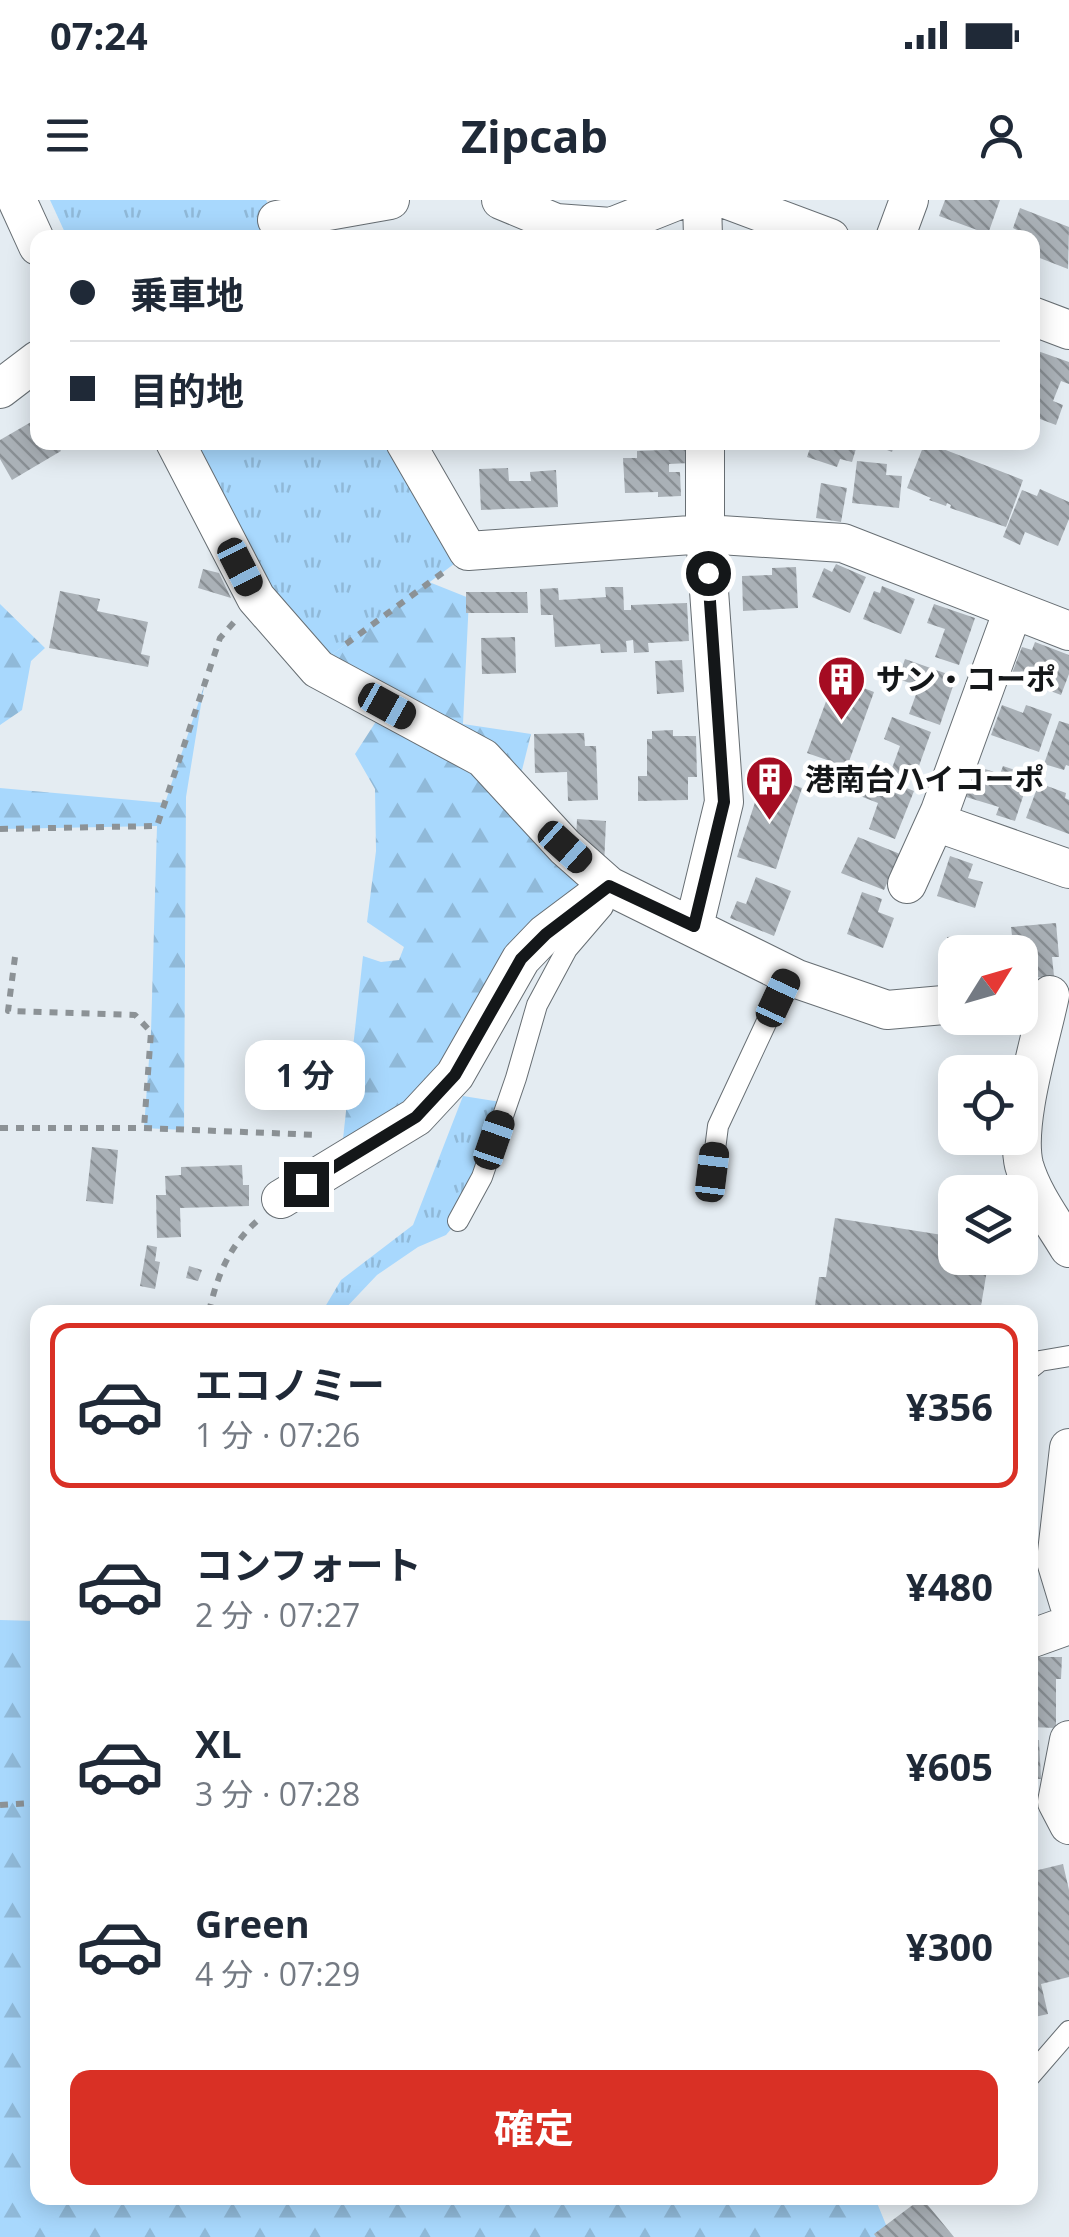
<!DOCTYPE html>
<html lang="ja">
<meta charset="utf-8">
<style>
:root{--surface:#fff;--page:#f2f2f3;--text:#1f2937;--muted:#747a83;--line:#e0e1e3;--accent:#d93025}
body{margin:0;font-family:"Open Sans","Noto Sans JP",sans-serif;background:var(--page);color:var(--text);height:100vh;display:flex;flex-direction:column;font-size:38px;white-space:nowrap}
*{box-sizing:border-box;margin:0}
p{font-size:32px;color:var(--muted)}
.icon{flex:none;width:55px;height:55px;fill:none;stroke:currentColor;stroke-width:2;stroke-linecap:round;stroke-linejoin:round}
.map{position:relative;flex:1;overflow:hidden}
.details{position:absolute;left:30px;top:1105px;width:1008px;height:900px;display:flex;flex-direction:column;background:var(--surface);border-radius:20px;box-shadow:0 5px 25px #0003}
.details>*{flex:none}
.banner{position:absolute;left:30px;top:30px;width:1010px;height:220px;border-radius:20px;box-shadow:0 5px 25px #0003;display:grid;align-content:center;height:220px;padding:0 40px;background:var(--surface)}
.needle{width:65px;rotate:53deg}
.buttons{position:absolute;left:938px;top:735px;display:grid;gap:20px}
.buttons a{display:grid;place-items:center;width:100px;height:100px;border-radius:20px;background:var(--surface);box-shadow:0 5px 25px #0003;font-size:50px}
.end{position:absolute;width:45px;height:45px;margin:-22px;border:12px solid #141719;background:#fff;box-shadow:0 0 0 5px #fff}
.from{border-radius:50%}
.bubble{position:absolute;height:70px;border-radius:20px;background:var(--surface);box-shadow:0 5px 25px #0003;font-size:32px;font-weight:700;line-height:70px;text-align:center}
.car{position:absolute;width:30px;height:60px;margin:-30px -15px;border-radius:12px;box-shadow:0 0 8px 2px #0007;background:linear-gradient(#222 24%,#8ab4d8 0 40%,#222 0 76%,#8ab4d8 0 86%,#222 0)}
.banner b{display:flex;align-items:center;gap:35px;height:95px;font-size:38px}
.banner b+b{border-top:2px solid var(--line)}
.banner i{width:25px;height:25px;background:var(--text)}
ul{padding:18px 0 0;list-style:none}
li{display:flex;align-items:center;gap:30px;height:165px;margin:0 20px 15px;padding:0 20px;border:5px solid transparent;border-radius:20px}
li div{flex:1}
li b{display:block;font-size:38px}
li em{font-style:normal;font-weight:700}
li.active{border-color:var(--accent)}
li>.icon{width:90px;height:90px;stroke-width:1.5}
.primary-button{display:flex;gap:20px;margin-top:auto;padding:20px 40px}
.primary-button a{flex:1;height:115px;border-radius:20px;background:var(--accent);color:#fff;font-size:40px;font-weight:700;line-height:115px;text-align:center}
.status{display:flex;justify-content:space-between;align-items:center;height:70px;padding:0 50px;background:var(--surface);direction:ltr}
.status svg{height:28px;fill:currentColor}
header{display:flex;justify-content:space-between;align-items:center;height:130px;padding:0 40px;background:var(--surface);font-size:45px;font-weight:700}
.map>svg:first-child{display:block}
</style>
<div class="status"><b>07:24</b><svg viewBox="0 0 49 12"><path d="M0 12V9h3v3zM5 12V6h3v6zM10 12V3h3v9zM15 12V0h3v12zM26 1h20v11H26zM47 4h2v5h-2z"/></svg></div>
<header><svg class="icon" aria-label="menu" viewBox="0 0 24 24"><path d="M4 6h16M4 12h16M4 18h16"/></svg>Zipcab<svg class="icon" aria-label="person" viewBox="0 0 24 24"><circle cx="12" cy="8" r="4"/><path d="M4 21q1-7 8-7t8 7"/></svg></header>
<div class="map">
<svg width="1069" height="2037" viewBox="0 0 1069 2037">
<defs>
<pattern id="grass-tufts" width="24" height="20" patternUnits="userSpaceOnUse" patternTransform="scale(2.5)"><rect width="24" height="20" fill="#a8d8fd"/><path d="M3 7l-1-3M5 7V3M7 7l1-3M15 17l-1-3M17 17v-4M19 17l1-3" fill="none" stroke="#90b9d8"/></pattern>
<pattern id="forest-firs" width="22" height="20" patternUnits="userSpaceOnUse" patternTransform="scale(2.5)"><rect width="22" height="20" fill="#a8d8fd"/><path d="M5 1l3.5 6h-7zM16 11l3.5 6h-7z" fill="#90b9d8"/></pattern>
<pattern id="building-back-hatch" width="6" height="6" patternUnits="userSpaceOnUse" patternTransform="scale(2.5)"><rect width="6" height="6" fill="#aab1b7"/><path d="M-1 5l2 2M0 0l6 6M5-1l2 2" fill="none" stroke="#898f94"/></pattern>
</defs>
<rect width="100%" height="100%" fill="#e4ecf2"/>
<!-- grass -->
<path fill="url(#grass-tufts)" d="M50,0H266L287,37H67Z
M189,243H405L468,351L454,364L330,456L256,398Z
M463,896L507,903L458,1021L446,1035L418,1047L377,1075L342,1112H322L341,1080L413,1025Z"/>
<!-- forest -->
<path fill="url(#forest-firs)" d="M429,382L469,398L463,524L531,534L516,594L609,686L545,734L455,875L375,943L343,939L363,756L381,762L399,760L404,747L367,722L376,651L375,589L355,554L386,506L330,456Z
M0,404L45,448L31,461L22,510L0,525Z
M204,486L186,597L184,930L144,928L151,832L157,626L0,629V588L165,603Z
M0,1420L37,1421L38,1998H875L891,2037H0Z"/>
<!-- building -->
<path fill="url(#building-back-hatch)" d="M945,0H1000L988,34L939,16Z
M1020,8L1069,27L1068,69L1032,55V38H1017L1019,31L1013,28Z
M1032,149L1069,162V184L1061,181L1053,201L1063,205L1056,225L1032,216Z
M38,218V242H68L59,248L61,251L12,280L0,259V240Z
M812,242H858L852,262L840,259L837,267L807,257Z
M867,242H895L892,252Z
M925,242L1023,280L1006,327L950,308L951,305L947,303L946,306L929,300L931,298L907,288Z
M689,249L690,263L669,264V272H680L681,296L658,297V292L625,293L623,258H637V251Z
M857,261L887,264L886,275L902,276L899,308L852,303Z
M508,268L509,281H531L530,272L556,270L558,307L481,310L479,269Z
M821,283L847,288L841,322L816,318Z
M1040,289L1069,302V319L1058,346L1025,332L1020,345L1003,337L1022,290L1037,296Z
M836,364L866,377L850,413L812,397L824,368L832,372Z
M796,367L798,408L743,411L742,376L772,375V368Z
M203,369L219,373L231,398L198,388Z
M882,386L915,399L901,434L863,419L874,391L880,393Z
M605,387H623L624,410H631V405L687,403L689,441L648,443L649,452L634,453L633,440L626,441L627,452L601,453L600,444L555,447L553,415H541L540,389L558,388L559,400L606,397Z
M60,391L100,399L97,411L148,422L141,454L150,456L148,467L49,448Z
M466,392H527L528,413H466Z
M934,404L975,418L959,465L935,457L945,429L927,423Z
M515,437L516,473L482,474L481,438Z
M1035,442L1069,455V474L1061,495L1011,476L1022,447L1032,450Z
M905,459L956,477L940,525L909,514L919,486L898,479Z
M682,460L684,492L657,494L655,461Z
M835,477L874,492L847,567L807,553Z
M1002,505L1023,513L1026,505L1052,514L1039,552L991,535Z
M892,517L931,532L914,580L891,571L900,546L884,539Z
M1059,521L1069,524V566L1066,565L1064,570L1044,564Z
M673,530V536H696L697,577H688V600L638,601V576H647V539H652V531Z
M584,533L585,546H596L598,600L568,601L567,572L535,573L534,534Z
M976,566L1000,574L1003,566L1030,575L1015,621L996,615L999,607L966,597Z
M863,571L914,591L895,639L869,629L878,603L855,594Z
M764,575L802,588L776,669L737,657Z
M1039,583L1066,593L1065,598L1069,600V634L1026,618Z
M577,619L606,621L604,666L576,640Z
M858,637L900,654L884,690L841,673Z
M950,656L973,664L968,678L983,682L975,708L937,696Z
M756,677L791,691L774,736L730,718L737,701L746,704Z
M862,692L882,699L878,712L894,718L883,748L847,734Z
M1056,723L1059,757H1052L1054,776L1020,779V752H1014L1011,727Z
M971,735L973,752H955V785L944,786L940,757L949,756L947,737Z
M92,947L118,950L113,1004L86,1001Z
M242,965L243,985H249V1006L180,1008L181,1037L157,1038L156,995H166L165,976L181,975V967Z
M835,1018L955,1037V1058H989L980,1112H814L819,1077H826Z
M147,1045L157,1047L155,1061L160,1062L155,1089L140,1086Z
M189,1066L202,1070L198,1081L186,1078Z
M1031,1457H1062L1061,1479H1056V1528L1030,1527Z
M1030,1540H1039L1041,1579H1030Z
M1063,1664L1069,1690V1777L1041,1784L1048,1814L1030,1818V1672Z
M922,1998L954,2037H876L874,2034Z"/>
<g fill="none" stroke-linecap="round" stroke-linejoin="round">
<defs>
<path id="service" d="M712,973L718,926L789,774
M458,1021L482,977L516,878L537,805L567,749L603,707
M1030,1169L1040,1161L1069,1156
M1030,1876L1069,1831"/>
<path id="minor" d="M17,0L38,46
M501,0L556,23L611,27L679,0
M702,0L703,38
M728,0L830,38
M277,20L390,0
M895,38L909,0
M1032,116L1069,130
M0,189L38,160
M175,242L256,398L318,469L483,558L565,647L609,686L797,779L887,810L955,804
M405,242L468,351L705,334L724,602L694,726
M705,242V334L843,343L1069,431
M1013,410L940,611L944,625L1069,669
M907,684L940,611
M1050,795C1041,839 1014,923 1024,965C1032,994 1054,1023 1069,1048
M281,999L416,917L455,875L521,759L545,734L609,686
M1069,1248L1056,1361L1069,1404
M1030,1439L1069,1425
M1069,1540L1057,1602L1069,1625"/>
</defs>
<!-- service casing -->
<use href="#service" stroke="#676e73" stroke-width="22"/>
<!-- minor casing -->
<use href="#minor" stroke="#676e73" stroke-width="40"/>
<!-- path -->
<path stroke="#8c9296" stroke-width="6" stroke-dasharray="8 8" stroke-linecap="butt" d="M346,444L445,371
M0,629L157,626L220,438L235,421
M15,757L8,811L135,815L151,832L144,928
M0,928H144L319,935
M209,1112C217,1076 229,1046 258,1020
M0,1605L30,1603L38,1609"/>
<!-- service -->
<use href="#service" stroke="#fff" stroke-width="20"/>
<!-- minor -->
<use href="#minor" stroke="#fff" stroke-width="38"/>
</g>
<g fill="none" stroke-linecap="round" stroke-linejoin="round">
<!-- route -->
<path stroke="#141719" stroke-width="12" d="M306,984L416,917L455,875L521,759L546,734L609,686L694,726L724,602L708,373"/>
</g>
<!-- icons -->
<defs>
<symbol id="building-pin" viewBox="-11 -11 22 30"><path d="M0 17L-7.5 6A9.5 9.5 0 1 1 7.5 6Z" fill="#a50c22" stroke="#fff"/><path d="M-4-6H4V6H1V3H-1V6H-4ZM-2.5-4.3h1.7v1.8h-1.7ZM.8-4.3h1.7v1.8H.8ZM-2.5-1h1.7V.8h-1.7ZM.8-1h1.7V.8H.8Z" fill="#fff"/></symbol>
</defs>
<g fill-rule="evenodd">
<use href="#building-pin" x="814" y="452" width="55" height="75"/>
<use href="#building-pin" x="742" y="552" width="55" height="75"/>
</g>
<g text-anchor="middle" stroke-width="9" stroke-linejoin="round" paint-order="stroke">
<!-- poi labels -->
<g font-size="30" font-weight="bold" fill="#141719" stroke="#fff" text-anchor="start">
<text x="876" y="490">サン・コーポ</text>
<text x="805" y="590">港南台ハイコーポ</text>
</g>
</g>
</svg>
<div class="buttons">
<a><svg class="needle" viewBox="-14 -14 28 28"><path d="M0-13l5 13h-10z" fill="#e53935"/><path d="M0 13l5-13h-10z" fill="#747a83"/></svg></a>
<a><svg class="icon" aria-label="locate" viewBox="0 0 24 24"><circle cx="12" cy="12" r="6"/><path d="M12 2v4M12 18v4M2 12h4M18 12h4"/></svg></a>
<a><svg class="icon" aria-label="layers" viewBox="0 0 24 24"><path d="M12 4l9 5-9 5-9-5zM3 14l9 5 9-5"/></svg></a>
</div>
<i class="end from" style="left:708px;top:373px"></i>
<i class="end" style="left:306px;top:984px"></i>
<div class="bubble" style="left:245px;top:840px;width:120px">1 分</div>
<i class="car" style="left:240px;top:367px;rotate:153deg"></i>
<i class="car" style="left:387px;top:506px;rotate:119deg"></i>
<i class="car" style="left:565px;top:647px;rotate:132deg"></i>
<i class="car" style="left:778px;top:798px;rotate:25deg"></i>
<i class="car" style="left:494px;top:940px;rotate:19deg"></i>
<i class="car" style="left:712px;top:972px;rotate:7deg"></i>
<div class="banner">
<b><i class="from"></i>乗車地</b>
<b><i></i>目的地</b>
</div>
<section class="details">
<ul>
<li class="active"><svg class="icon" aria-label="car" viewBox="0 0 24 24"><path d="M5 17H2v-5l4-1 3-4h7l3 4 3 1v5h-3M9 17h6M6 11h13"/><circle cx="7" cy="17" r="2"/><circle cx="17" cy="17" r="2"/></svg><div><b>エコノミー</b><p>1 分 · 07:26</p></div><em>¥356</em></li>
<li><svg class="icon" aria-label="car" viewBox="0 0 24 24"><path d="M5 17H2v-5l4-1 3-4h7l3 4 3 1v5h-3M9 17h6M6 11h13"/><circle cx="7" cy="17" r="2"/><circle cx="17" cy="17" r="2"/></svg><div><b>コンフォート</b><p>2 分 · 07:27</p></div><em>¥480</em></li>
<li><svg class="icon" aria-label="car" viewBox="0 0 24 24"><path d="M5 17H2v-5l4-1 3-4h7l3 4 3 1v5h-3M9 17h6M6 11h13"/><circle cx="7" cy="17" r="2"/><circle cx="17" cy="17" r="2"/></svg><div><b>XL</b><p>3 分 · 07:28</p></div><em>¥605</em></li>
<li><svg class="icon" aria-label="car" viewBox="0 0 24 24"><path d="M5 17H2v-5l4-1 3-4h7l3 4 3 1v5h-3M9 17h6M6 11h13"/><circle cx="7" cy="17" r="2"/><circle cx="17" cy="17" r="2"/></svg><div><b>Green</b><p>4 分 · 07:29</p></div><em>¥300</em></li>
</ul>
<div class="primary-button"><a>確定</a></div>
</section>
</div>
